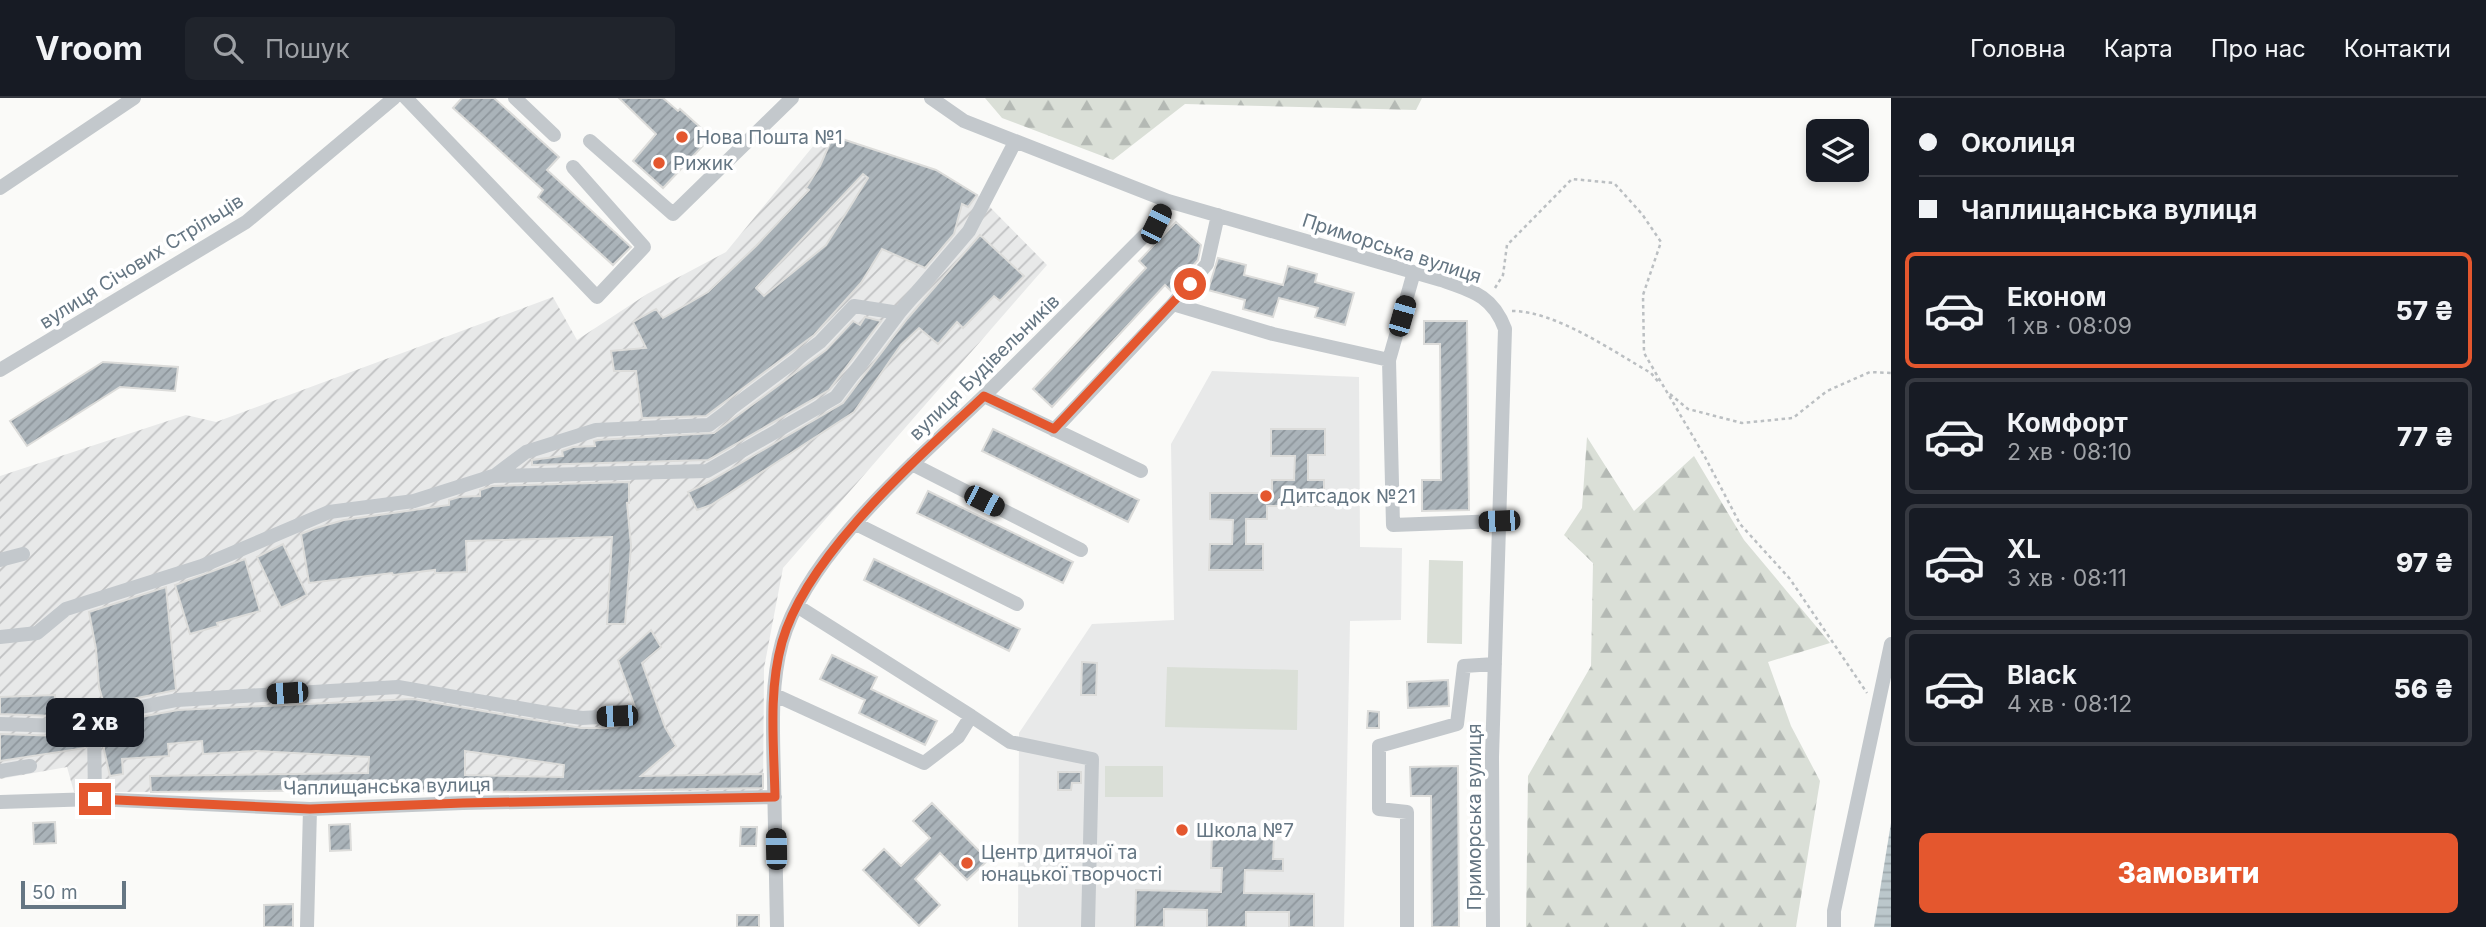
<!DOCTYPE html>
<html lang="uk">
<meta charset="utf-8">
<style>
:root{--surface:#171b24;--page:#20242c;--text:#f1f3f6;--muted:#9ea1a6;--line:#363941;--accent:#e4572e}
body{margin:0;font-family:Inter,sans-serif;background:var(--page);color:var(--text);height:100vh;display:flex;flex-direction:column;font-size:26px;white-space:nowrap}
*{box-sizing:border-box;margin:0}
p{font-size:23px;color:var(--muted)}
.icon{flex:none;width:38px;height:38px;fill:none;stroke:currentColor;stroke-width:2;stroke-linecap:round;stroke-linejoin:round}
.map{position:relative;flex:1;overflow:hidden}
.details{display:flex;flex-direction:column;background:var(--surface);width:595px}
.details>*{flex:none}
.top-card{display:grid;align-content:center;height:154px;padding:0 28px;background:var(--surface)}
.controls{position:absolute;left:1806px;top:21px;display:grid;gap:14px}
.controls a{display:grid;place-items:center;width:63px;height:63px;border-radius:10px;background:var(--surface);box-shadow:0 4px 10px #0003;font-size:35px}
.scale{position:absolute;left:21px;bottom:18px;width:105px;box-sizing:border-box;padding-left:7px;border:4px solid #657683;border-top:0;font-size:19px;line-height:24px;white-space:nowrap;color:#657683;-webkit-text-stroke:5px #fff;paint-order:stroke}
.end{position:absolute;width:32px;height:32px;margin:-16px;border:9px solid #e4572e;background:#fff;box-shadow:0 0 0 4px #fff}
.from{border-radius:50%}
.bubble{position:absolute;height:49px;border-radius:10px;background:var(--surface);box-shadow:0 4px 10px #0003;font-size:23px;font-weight:800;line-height:49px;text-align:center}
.car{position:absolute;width:21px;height:42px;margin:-21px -10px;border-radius:9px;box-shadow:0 0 5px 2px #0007;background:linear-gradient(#222 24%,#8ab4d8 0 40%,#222 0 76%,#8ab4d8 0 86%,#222 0)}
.top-card b{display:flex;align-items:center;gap:24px;height:66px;font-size:26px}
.top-card b+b{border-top:2px solid var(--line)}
.top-card i{width:18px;height:18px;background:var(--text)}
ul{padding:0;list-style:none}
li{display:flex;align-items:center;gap:21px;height:116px;margin:0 14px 10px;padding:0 14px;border:4px solid var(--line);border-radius:10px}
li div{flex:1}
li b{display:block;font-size:26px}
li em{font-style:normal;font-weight:800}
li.selected{border-color:var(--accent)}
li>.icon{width:63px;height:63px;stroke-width:1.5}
.cta{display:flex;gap:14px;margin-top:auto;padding:14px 28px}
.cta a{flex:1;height:80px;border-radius:10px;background:var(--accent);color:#fff;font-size:28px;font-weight:800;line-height:80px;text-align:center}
header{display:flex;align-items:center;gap:42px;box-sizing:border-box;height:98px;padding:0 35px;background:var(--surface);border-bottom:2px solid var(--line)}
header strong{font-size:33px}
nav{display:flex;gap:38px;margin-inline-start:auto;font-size:24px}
.search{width:490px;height:63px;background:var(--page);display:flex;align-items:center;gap:18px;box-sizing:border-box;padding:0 24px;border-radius:10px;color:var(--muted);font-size:26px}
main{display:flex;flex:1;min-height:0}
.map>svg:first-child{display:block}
</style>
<header>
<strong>Vroom</strong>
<div class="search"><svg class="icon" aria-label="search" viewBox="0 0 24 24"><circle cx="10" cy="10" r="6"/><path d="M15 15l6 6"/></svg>Пошук</div>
<nav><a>Головна</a><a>Карта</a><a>Про нас</a><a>Контакти</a></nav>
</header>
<main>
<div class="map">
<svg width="1891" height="829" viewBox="0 0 1891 829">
<defs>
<pattern id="industrial-furrows" width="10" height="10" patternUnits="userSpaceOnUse" patternTransform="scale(1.75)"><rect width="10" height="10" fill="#e8e9e9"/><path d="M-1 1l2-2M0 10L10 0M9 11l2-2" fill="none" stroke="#c0c1c2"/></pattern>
<pattern id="forest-firs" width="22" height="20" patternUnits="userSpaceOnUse" patternTransform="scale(1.75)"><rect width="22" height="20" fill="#dadfd7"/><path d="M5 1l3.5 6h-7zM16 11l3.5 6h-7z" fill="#b4b9b4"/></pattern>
<pattern id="water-rules" width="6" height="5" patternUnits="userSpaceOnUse" patternTransform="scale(1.75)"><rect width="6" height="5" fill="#bbc7cb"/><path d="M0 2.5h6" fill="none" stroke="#9ca6aa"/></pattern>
<pattern id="building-hatch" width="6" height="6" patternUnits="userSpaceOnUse" patternTransform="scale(1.75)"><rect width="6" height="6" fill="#aab3b9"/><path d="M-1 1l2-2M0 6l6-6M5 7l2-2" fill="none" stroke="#8e969c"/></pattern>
</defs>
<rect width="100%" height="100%" fill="#fafaf8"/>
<!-- built -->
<path fill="#e8e9e9" d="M1212,273L1359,279L1360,449L1402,450L1401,522L1350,523L1344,829H1018L1019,635L1092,526L1174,522L1171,346Z"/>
<!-- industrial -->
<path fill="url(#industrial-furrows)" d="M824,35L936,72L979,98L1047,167L783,470L764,570L763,693L74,694L67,669L0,681V378L186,317L216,324L553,199L577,242L647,196L726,154Z"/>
<!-- forest -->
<path fill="url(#forest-firs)" d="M985,0H1422L1416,12L1185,6L1113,62L1002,20Z
M1587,339L1634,413L1694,358L1744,442L1830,545L1768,564L1791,628L1820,683L1796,829H1526L1528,678L1591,568L1593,465L1564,437L1582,410Z"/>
<!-- pitch -->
<path fill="#dadfd7" d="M1429,462L1463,463L1462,546L1427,545Z
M1167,569L1298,572L1297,632L1165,629Z
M1105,668H1163V699H1105Z"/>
<!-- water -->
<path fill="url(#water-rules)" d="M1891,725V829H1874Z"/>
<!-- building -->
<path fill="url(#building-hatch)" stroke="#dcdcda" stroke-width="2" fill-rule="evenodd" d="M462,0H494L559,59L547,72L631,149L613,167L538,99L543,92L453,10Z
M619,0H663L678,13L680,11L711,39L663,90L633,63L656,36Z
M833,38L936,72L977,97L968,109L962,106L954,136L925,170L882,151L861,185L814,237L706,318L642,320L636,273H614L611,253L646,250L633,224L656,211L663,220L708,194L756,148L809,92L806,90L820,68ZM863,76L868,80L826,147L764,198L756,190Z
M1176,124L1201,147L1198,162L1171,193L1165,187L1052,309L1033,291L1146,170L1139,163Z
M980,137L1024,178L1000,203L994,198L963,230L957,224L938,246L919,230L901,247L854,314L711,407L697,412L688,394L705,386L843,305L907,221Z
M1218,160L1246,167L1244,177L1283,187L1288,168L1317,176L1315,184L1354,195L1345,227L1315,219L1318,210L1279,200L1273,219L1243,211L1245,202L1208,192Z
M865,219L881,223L829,292L708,362L532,367V362L563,358L562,353L573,349L595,348L594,343L598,342L714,335L826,252L853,223L860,227Z
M1424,223H1467L1469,412L1422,413V382H1441L1440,246H1424Z
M103,264L178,269L175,293L120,289L27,348L10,323Z
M993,331L1139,402L1128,424L982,353Z
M1271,331H1325V357H1308V382H1324V408H1267V421H1246V446H1263V472H1209L1210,446H1232L1233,422L1210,421V395H1272V382H1294L1295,358H1271Z
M629,384V405H627L631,448L625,526H607L612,439L466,443L467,474L435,475V472L393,477L392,475L309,485L301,436L316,430L344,422L449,407V402L459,399L480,398V392L492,388Z
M928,393L1073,464L1063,485L917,415Z
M283,446L307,497L281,510L257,459Z
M245,461L260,513L217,525L218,528L190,536L175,487Z
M874,461L1020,531L1009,553L864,482Z
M166,489L176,592L113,605L105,610L99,589L96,551L89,514Z
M651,532L661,549L642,565L665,629L676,648L641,678L763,676V690L523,694L342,692L151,694L150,678L368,675L369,659L256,653L203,656L202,643L168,646L169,658L122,661L123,676L110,678L104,652V634L119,623L178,612L413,601L581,630H607L629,626L626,617L636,612L618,562ZM465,653L564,667L563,679L465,677Z
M832,557L877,579L871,591L937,623L925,647L859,615L865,602L820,581Z
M1082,564L1097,565L1096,597H1081Z
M1448,582L1449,608L1408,610L1407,584Z
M55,597L56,618L0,616V599Z
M1368,613L1379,614V630H1367Z
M0,636L62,638V640L85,638V650L0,663Z
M1458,668L1459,829H1432L1431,698H1411L1410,669Z
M1058,674H1081V685H1072L1071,692H1058Z
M932,705L988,762L967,782L940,755L915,781L940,807L919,828L863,772L884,751L901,768L930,740L913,723Z
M55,724L56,745L34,746L33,725Z
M350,726L351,752L330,753L329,727Z
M741,729H757L756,748H740Z
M1212,737L1274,739L1273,761H1283V773L1245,772L1244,795L1314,796V829H1289V814H1246V829H1207V812L1164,811V829H1135L1136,792L1221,794L1222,770H1211Z
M293,806V829H264V807Z
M737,817H759V829H737Z"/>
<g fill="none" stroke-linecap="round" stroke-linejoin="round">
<!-- path -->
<path stroke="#bbbfc2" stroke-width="2.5" stroke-dasharray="3.5 3.5" stroke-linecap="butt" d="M1495,190L1503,177L1507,147L1572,81L1614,85L1642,116L1661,144L1643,197L1644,255L1705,359L1740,426L1790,481L1867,595
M1512,213C1556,213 1614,254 1651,275L1660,286
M1670,296L1688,311L1742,325L1793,320L1827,293L1870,274L1891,275"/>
<!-- minor -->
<path stroke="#c3c8cc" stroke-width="14" d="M406,0L597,199L644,149L573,69
M515,0L554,37
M931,0L964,23L1168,103L1441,182C1473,193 1493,198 1505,231L1492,659L1493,829
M590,43L673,116L792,0
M0,90L134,0
M1173,206L1273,236L1389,262L1414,174
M1389,262L1393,427L1499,423
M0,272L246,124L394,0
M984,298L1141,373
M1054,332L1173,206L1207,166L1218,117
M912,366L1081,452
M494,378L526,354L596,332L709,327L820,244L854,208L899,215
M856,426L1017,506
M0,462L23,456
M0,539L37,535L66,511L202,468L329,414L414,403L493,378L707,373L836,299L899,215L969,133L1015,44
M775,597L924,665L958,639L971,618L797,508
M971,618L1010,644L1092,661L1088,829
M0,626L94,629
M0,673L30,668
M95,701L94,629L115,614L177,602L398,589L547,615L582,620L617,618
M0,704L95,701L310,711L463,705L775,699
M307,829L310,711
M777,829C776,780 775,730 774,681C773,636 770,588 782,544C807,454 918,362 984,298C1042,241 1099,183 1156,126L1168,103
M1407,829V714L1379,711V648L1457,626L1464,568L1495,566
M1834,829V813L1891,546"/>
</g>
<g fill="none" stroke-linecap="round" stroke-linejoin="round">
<!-- route -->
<path stroke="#e4572e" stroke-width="9" d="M95,701L310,711L463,705L775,699C774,648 768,594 782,544C807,456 918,360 984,298L1054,331L1190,186"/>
</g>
<!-- markers -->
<g fill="#e4572e" stroke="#fff" stroke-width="2.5">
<circle cx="682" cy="39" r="7"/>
<circle cx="659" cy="65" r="7"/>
<circle cx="1266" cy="398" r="7"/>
<circle cx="1182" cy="732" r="7"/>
<circle cx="967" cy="765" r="7"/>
</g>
<g text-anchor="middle" stroke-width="7" stroke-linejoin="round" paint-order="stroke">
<!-- poi labels -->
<g font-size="19" fill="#657683" stroke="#fff" text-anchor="start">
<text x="696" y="46">Нова Пошта №1</text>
<text x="673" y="72">Рижик</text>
<text x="1280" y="405">Дитсадок №21</text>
<text x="1196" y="739">Школа №7</text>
<text x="981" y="761">Центр дитячої та<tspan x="981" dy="22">юнацької творчості</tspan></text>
</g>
<!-- street labels -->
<g font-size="19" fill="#657683" stroke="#fff">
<text transform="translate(1392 150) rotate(18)" y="7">Приморська вулиця</text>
<text transform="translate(141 163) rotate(-32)" y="7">вулиця Січових Стрільців</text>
<text transform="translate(984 269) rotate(-44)" y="7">вулиця Будівельників</text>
<text transform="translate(387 688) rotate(-1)" y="7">Чаплищанська вулиця</text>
<text transform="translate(1474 719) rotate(-90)" y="7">Приморська вулиця</text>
</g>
</g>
</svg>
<div class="controls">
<a><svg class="icon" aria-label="layers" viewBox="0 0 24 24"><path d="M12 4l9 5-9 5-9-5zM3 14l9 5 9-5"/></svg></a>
</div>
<div class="scale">50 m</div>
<i class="end from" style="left:1190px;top:186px"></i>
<i class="end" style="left:95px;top:701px"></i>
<div class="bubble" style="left:46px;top:600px;width:98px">2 хв</div>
<i class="car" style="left:1156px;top:126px;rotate:26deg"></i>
<i class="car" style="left:1402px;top:218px;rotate:16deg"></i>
<i class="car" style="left:984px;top:403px;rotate:117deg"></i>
<i class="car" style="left:1499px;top:423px;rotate:268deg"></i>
<i class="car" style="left:287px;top:595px;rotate:266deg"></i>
<i class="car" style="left:617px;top:618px;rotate:268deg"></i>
<i class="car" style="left:776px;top:751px;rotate:359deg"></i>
</div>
<section class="details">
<div class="top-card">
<b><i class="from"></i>Околиця</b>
<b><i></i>Чаплищанська вулиця</b>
</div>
<ul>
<li class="selected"><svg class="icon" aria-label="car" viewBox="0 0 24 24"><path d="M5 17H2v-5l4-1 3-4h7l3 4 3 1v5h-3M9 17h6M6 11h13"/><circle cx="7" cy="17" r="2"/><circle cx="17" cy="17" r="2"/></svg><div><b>Економ</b><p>1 хв · 08:09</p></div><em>57 ₴</em></li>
<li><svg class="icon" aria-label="car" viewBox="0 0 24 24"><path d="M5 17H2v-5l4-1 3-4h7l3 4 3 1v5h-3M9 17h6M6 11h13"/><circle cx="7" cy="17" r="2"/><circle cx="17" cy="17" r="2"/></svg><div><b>Комфорт</b><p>2 хв · 08:10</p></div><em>77 ₴</em></li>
<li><svg class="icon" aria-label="car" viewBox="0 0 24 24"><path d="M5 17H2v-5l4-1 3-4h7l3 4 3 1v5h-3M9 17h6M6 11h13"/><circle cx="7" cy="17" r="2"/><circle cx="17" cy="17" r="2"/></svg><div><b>XL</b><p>3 хв · 08:11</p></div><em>97 ₴</em></li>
<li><svg class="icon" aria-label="car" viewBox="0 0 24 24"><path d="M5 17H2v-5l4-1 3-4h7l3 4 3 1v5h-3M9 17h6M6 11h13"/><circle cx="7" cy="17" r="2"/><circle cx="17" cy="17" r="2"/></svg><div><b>Black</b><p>4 хв · 08:12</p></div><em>56 ₴</em></li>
</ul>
<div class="cta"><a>Замовити</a></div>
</section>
</main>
